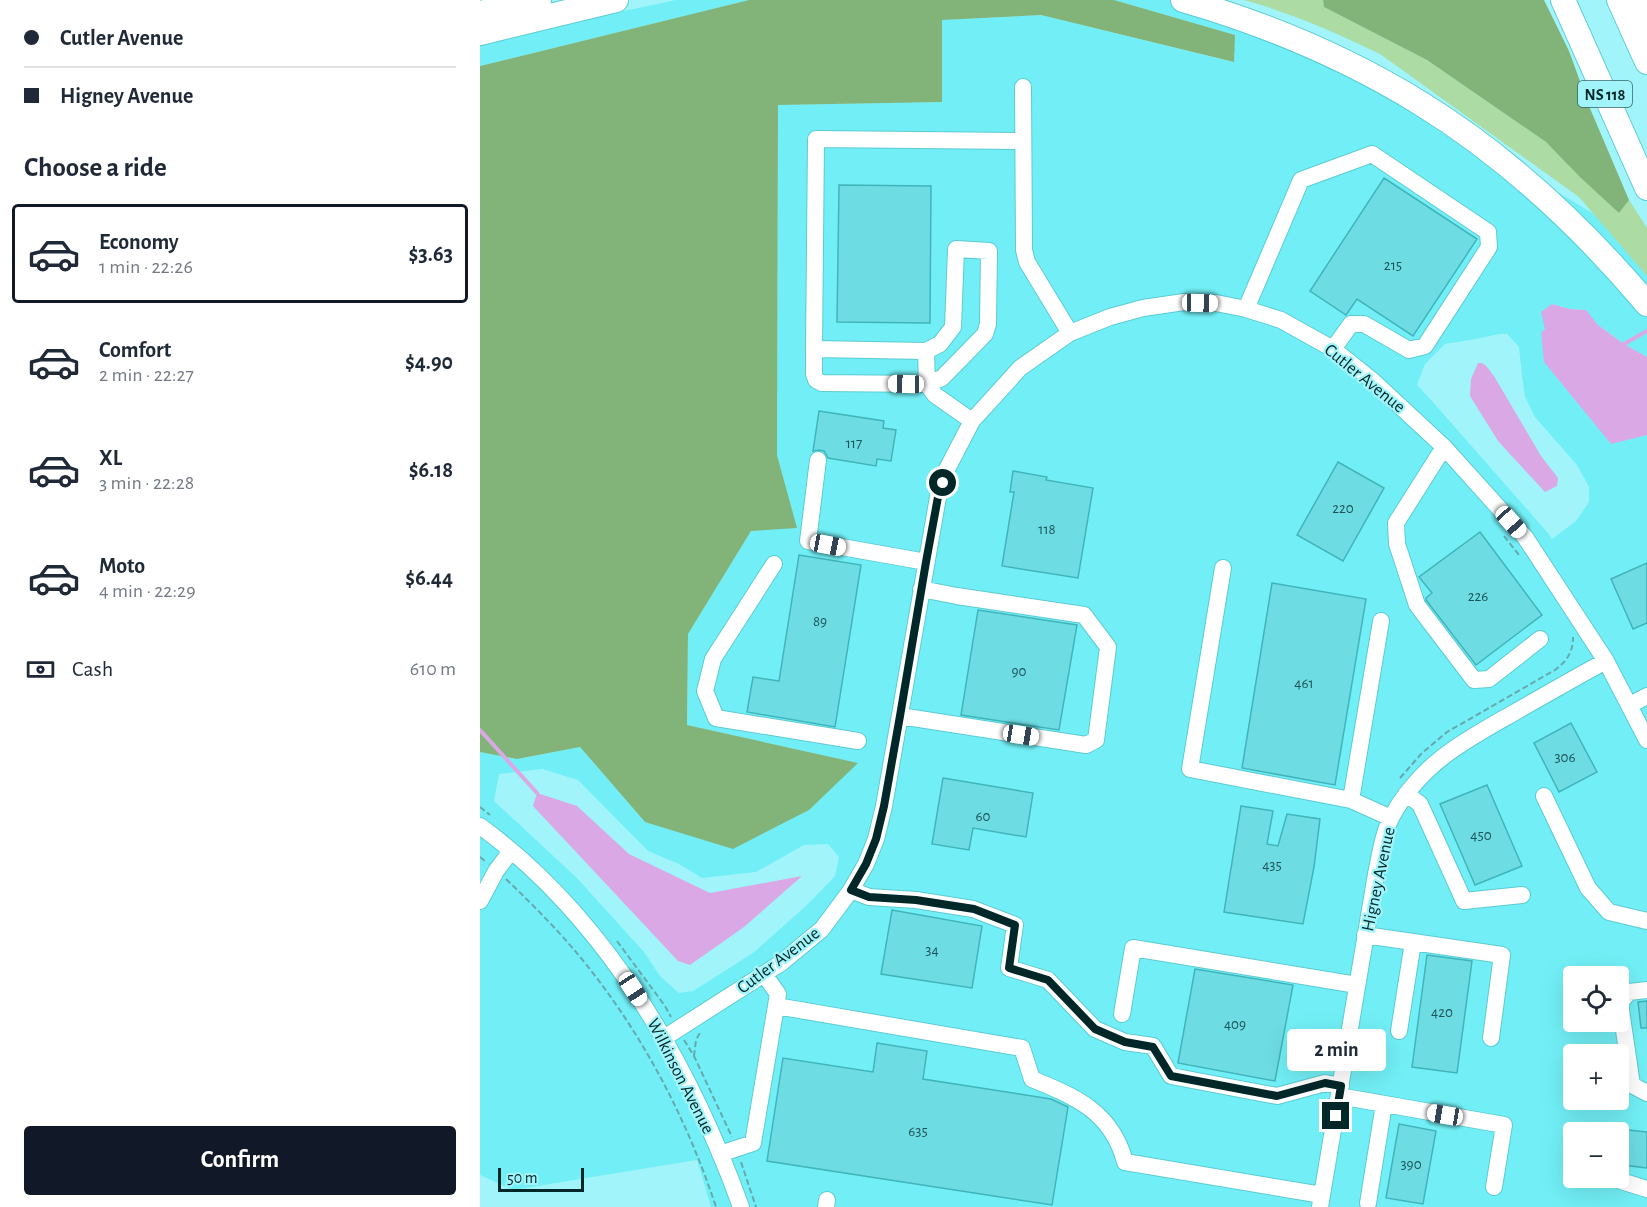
<!DOCTYPE html>
<meta charset="utf-8">
<style>
:root{--surface:#fff;--page:#f2f2f3;--text:#1f2937;--muted:#747a83;--line:#e0e1e3;--accent:#111827}
body{margin:0;font-family:"Alegreya Sans",sans-serif;background:var(--page);color:var(--text);height:100vh;display:flex;flex-direction:column;font-size:22px;white-space:nowrap}
*{box-sizing:border-box;margin:0}
p{font-size:20px;color:var(--muted)}
.icon{flex:none;width:33px;height:33px;fill:none;stroke:currentColor;stroke-width:2;stroke-linecap:round;stroke-linejoin:round}
.map{position:relative;flex:1;overflow:hidden}
.details{display:flex;flex-direction:column;background:var(--surface);width:480px}
.details>*{flex:none}
.guide{display:grid;align-content:center;height:132px;padding:0 24px;background:var(--surface)}
.tools{position:absolute;left:1083px;top:966px;display:grid;gap:12px}
.tools a{display:grid;place-items:center;width:66px;height:66px;border-radius:6px;background:var(--surface);box-shadow:0 6px 24px #0002;font-size:30px}
.scale{position:absolute;left:18px;bottom:15px;width:86px;box-sizing:border-box;padding-left:6px;border:3px solid #022729;border-top:0;font-size:16px;line-height:21px;white-space:nowrap;color:#022729;-webkit-text-stroke:4px #a1f5fa;paint-order:stroke}
.end{position:absolute;width:27px;height:27px;margin:-14px;border:8px solid #022729;background:#fff;box-shadow:0 0 0 3px #fff}
.from{border-radius:50%}
.bubble{position:absolute;height:42px;border-radius:6px;background:var(--surface);box-shadow:0 6px 24px #0002;font-size:20px;font-weight:700;line-height:42px;text-align:center}
.car{position:absolute;width:18px;height:36px;margin:-18px -9px;border-radius:8px;box-shadow:0 0 4px 2px #0007;background:linear-gradient(#fff 24%,#345 0 40%,#fff 0 76%,#345 0 86%,#fff 0)}
.guide b{display:flex;align-items:center;gap:21px;height:57px;font-size:22px}
.guide b+b{border-top:2px solid var(--line)}
.guide i{width:15px;height:15px;background:var(--text)}
ul{padding:0;list-style:none}
li{display:flex;align-items:center;gap:18px;height:99px;margin:0 12px 9px;padding:0 12px;border:3px solid transparent;border-radius:6px}
li div{flex:1}
li b{display:block;font-size:22px}
li em{font-style:normal;font-weight:700}
li.on{border-color:var(--accent)}
li>.icon{width:54px;height:54px;stroke-width:1.5}
h2{padding:0 24px;font-size:27px;line-height:72px}
.pay{display:flex;align-items:center;gap:15px;height:66px;padding:0 24px;font-size:22px}
.pay p{margin-inline-start:auto}
.button{display:flex;gap:12px;margin-top:auto;padding:12px 24px}
.button a{flex:1;height:69px;border-radius:6px;background:var(--accent);color:#fff;font-size:24px;font-weight:700;line-height:69px;text-align:center}
main{display:flex;flex:1;min-height:0}
.map>svg:first-child{display:block}
</style>
<main>
<section class="details">
<div class="guide">
<b><i class="from"></i>Cutler Avenue</b>
<b><i></i>Higney Avenue</b>
</div>
<h2>Choose a ride</h2>
<ul>
<li class="on"><svg class="icon" aria-label="car" viewBox="0 0 24 24"><path d="M5 17H2v-5l4-1 3-4h7l3 4 3 1v5h-3M9 17h6M6 11h13"/><circle cx="7" cy="17" r="2"/><circle cx="17" cy="17" r="2"/></svg><div><b>Economy</b><p>1 min · 22:26</p></div><em>$3.63</em></li>
<li><svg class="icon" aria-label="car" viewBox="0 0 24 24"><path d="M5 17H2v-5l4-1 3-4h7l3 4 3 1v5h-3M9 17h6M6 11h13"/><circle cx="7" cy="17" r="2"/><circle cx="17" cy="17" r="2"/></svg><div><b>Comfort</b><p>2 min · 22:27</p></div><em>$4.90</em></li>
<li><svg class="icon" aria-label="car" viewBox="0 0 24 24"><path d="M5 17H2v-5l4-1 3-4h7l3 4 3 1v5h-3M9 17h6M6 11h13"/><circle cx="7" cy="17" r="2"/><circle cx="17" cy="17" r="2"/></svg><div><b>XL</b><p>3 min · 22:28</p></div><em>$6.18</em></li>
<li><svg class="icon" aria-label="car" viewBox="0 0 24 24"><path d="M5 17H2v-5l4-1 3-4h7l3 4 3 1v5h-3M9 17h6M6 11h13"/><circle cx="7" cy="17" r="2"/><circle cx="17" cy="17" r="2"/></svg><div><b>Moto</b><p>4 min · 22:29</p></div><em>$6.44</em></li>
</ul>
<div class="pay"><svg class="icon" aria-label="cash" viewBox="0 0 24 24"><path d="M3 7h18v10H3z"/><circle cx="12" cy="12" r="2"/></svg>Cash<p>610 m</p></div>
<div class="button"><a>Confirm</a></div>
</section>
<div class="map">
<svg width="1167" height="1207" viewBox="0 0 1167 1207">
<rect width="100%" height="100%" fill="#a1f5fa"/>
<!-- built -->
<path fill="#72eff6" fill-rule="evenodd" d="M196,0H269L0,66V41Z
M634,0H720L950,115L1167,246V357L1144,344L1118,325L1105,310L1090,309L1072,304L1065,310L1130,443L1167,435V1207H231L217,1160L33,1190L0,1175V752L37,759L100,747L165,822L377,763L207,725L208,634L271,531L316,527L297,455L298,105L462,102L461,20L561,15L753,62L755,35ZM1019,334H1027L1039,347L1042,376L1045,397L1055,417L1097,465L1109,487V502L1096,521L1072,539L1068,533L952,401L937,385L945,364L965,344L996,339ZM62,769L98,780L168,851L199,864L222,878L276,872L324,845L348,844L359,857L355,876L327,905L273,953L213,991L199,993L180,976L164,952L97,878L14,801L19,774ZM1094,976H1138V1022H1094ZM1094,1054H1138V1100H1094ZM1094,1132H1138V1178H1094Z"/>
<!-- green -->
<path fill="#acdba3" d="M764,0H843L844,7L947,60L1066,142L1139,213L1149,200L1167,228V276L1099,197L900,54C857,33 811,13 764,0Z"/>
<!-- forest -->
<path fill="#82b378" d="M269,0H634L755,35L754,62L561,15L462,20V102L298,105L297,455L317,528L271,531L208,634L207,725L378,763L329,810L253,849L165,822L100,747L37,759L0,752V66Z
M843,0H1064L1089,51L1109,106L1149,200L1139,213L1100,177L1066,142L947,60L844,7Z"/>
<!-- water -->
<path fill="#daa8e4" d="M1072,304L1090,309L1106,310L1118,325L1144,344L1167,357V435L1131,444L1064,362L1061,333L1065,329L1061,312Z
M998,363C1006,362 1009,370 1014,376L1061,456L1078,478L1077,486L1065,492L1018,441L990,396L991,379Z
M57,793L97,806L149,854L230,893L322,876L264,927L210,965L198,961L53,806Z"/>
<g fill="none" stroke-linecap="round" stroke-linejoin="round">
<!-- stream -->
<path stroke="#daa8e4" stroke-width="4" d="M1144,344L1167,331
M0,730L57,793"/>
</g>
<!-- building -->
<path fill="#6edce3" stroke="#40b4ba" stroke-width="1.5" d="M904,178L997,239L933,336L877,299L866,315L830,291Z
M359,185L451,186L450,323L357,322Z
M339,411L404,421L403,428L416,430L411,461L397,459L396,466L348,458L344,451L339,450L333,451Z
M858,462L904,488L863,561L817,535Z
M533,471L567,477L566,480L613,488L598,578L522,566L534,492H530Z
M1000,532L1062,615L996,665L946,600V598L952,593L939,577Z
M319,555L381,565L355,727L267,712L273,677L299,681Z
M1167,563V623L1153,629L1131,579Z
M792,583L886,599L855,785L762,768Z
M498,610L597,625L579,730L481,715Z
M1091,723L1117,772L1079,792L1054,743Z
M463,778L553,793L546,837L493,828L489,850L452,844Z
M1007,785L1042,866L995,885L960,804Z
M761,806L793,811L787,844L798,846L807,814L840,819L834,867L823,924L744,912Z
M412,910L502,926L492,988L401,974Z
M947,955L992,961L977,1073L932,1067Z
M715,969L813,985L795,1081L698,1063Z
M1167,1001V1028H1161L1158,1002Z
M397,1043L447,1051L443,1079L571,1099L588,1107L572,1205L287,1161L303,1058L393,1072Z
M919,1124L956,1131L943,1204L906,1198Z
M1148,1130L1167,1132V1168L1143,1165Z"/>
<g fill="none" stroke-linecap="round" stroke-linejoin="round">
<defs>
<path id="minor" d="M543,87L544,250L547,262L590,333
M766,309L821,180L892,154L1008,232L1009,247L945,346L929,350L884,324H871L853,349
M334,349L446,351L460,344L473,327L476,249L509,251L508,324L505,334L462,378L447,384L446,351
M492,421L455,395L447,384L342,383L336,380L334,374V349L336,139L543,141
M964,447L916,523L917,544L937,605L994,680L1009,679L1060,639
M338,460L328,541L446,562
M294,564L233,659L225,691L236,718L378,741
M743,568L710,769L871,800L911,818
M1150,705L1167,696
M420,716L606,745L616,740L628,647L604,615L477,596L441,589
M926,794L940,804L984,901L1042,895
M1064,796L1108,888L1129,912L1167,921
M871,800L901,621
M0,826C126,918 209,1063 261,1207
M371,890L389,897L436,900L493,909L535,925L529,968L568,980L615,1029L645,1042L673,1046L691,1076L797,1096L845,1083L861,1086
M0,901L16,871L31,851
M885,935L1022,955L1011,1038
M1167,990L1149,992L1140,1003L1152,1085L1167,1093
M296,1006L542,1048L552,1079C596,1097 632,1112 645,1162L842,1195
M642,1014L653,948L877,985
M919,1031L933,942
M184,1038L301,963L342,929L371,890L386,864L396,839L404,806L458,497L467,469L492,421L540,368L590,333L630,317L663,308L704,302L736,303L766,309L801,320L853,349L893,381L964,447L1045,537L1126,661L1167,740
M859,1096L1024,1125L1014,1187
M240,1154L273,1143L298,994L284,974
M1141,1181L1167,1189
M888,1203L904,1104
M346,1207L347,1200
M840,1207L896,874C900,855 903,833 912,816C942,762 986,740 1037,711C1067,694 1096,677 1126,661"/>
<path id="highway" d="M703,0C786,24 867,58 940,103C1026,156 1102,227 1167,304
M1083,0L1167,188
M1139,0L1167,62
M1158,0L1167,24
M0,13L59,0
M0,33L136,0"/>
</defs>
<!-- minor casing -->
<use href="#minor" stroke="#5ccbd2" stroke-width="18"/>
<!-- highway casing -->
<use href="#highway" stroke="#5ccbd2" stroke-width="26"/>
<!-- path -->
<path stroke="#66a9ad" stroke-width="2" stroke-dasharray="6 3" stroke-linecap="butt" d="M1024,536L1039,555
M920,778L942,753L967,732L1075,670C1087,661 1093,652 1093,637
M0,807L10,815
M0,857L6,862
M26,879C54,906 81,933 105,963C163,1035 207,1119 236,1207
M137,941L185,1006L191,1017
M204,1040L214,1056L252,1137
M214,1056L216,1040L221,1031
M261,1162L276,1207"/>
<!-- minor -->
<use href="#minor" stroke="#fff" stroke-width="16"/>
<!-- highway -->
<use href="#highway" stroke="#fff" stroke-width="24"/>
</g>
<g fill="none" stroke-linecap="round" stroke-linejoin="round">
<!-- route -->
<path stroke="#022729" stroke-width="8" d="M463,483L458,497L446,562L420,716L404,806L396,839L386,864L371,890L389,897L436,900L494,909L535,925L529,968L568,980L615,1029L645,1042L673,1047L691,1076L797,1096L845,1083L861,1086L856,1116"/>
</g>
<g text-anchor="middle" stroke-width="4.5" stroke-linejoin="round" paint-order="stroke">
<!-- number labels -->
<g font-size="15" fill="#1d5458">
<text x="913" y="270">215</text>
<text x="374" y="448">117</text>
<text x="863" y="513">220</text>
<text x="567" y="534">118</text>
<text x="998" y="601">226</text>
<text x="340" y="626">89</text>
<text x="539" y="676">90</text>
<text x="824" y="688">461</text>
<text x="1085" y="762">306</text>
<text x="503" y="821">60</text>
<text x="1001" y="840">450</text>
<text x="792" y="870">435</text>
<text x="452" y="955">34</text>
<text x="962" y="1017">420</text>
<text x="755" y="1029">409</text>
<text x="438" y="1136">635</text>
<text x="931" y="1169">390</text>
</g>
<!-- shield labels -->
<rect fill="#a1f5fa" stroke="#326568" stroke-width="1.5" x="1098" y="81" width="54" height="26" rx="4.5"/>
<g font-size="16" font-weight="bold" fill="#022729">
<text x="1125" y="100">NS 118</text>
</g>
<!-- street labels -->
<g font-size="18" fill="#022729" stroke="#a1f5fa">
<text transform="translate(885 378) rotate(39)" y="6">Cutler Avenue</text>
<text transform="translate(898 879) rotate(-78)" y="6">Higney Avenue</text>
<text transform="translate(298 960) rotate(-37)" y="6">Cutler Avenue</text>
<text transform="translate(201 1076) rotate(63)" y="6">Wilkinson Avenue</text>
</g>
</g>
</svg>
<div class="tools">
<a><svg class="icon" aria-label="locate" viewBox="0 0 24 24"><circle cx="12" cy="12" r="6"/><path d="M12 2v4M12 18v4M2 12h4M18 12h4"/></svg></a>
<a>+</a>
<a>−</a>
</div>
<div class="scale">50 m</div>
<i class="end from" style="left:463px;top:483px"></i>
<i class="end" style="left:856px;top:1116px"></i>
<div class="bubble" style="left:807px;top:1029px;width:99px">2 min</div>
<i class="car" style="left:720px;top:303px;rotate:91deg"></i>
<i class="car" style="left:426px;top:384px;rotate:271deg"></i>
<i class="car" style="left:1031px;top:522px;rotate:138deg"></i>
<i class="car" style="left:348px;top:545px;rotate:101deg"></i>
<i class="car" style="left:541px;top:735px;rotate:99deg"></i>
<i class="car" style="left:153px;top:989px;rotate:147deg"></i>
<i class="car" style="left:965px;top:1115px;rotate:280deg"></i>
</div>
</main>
